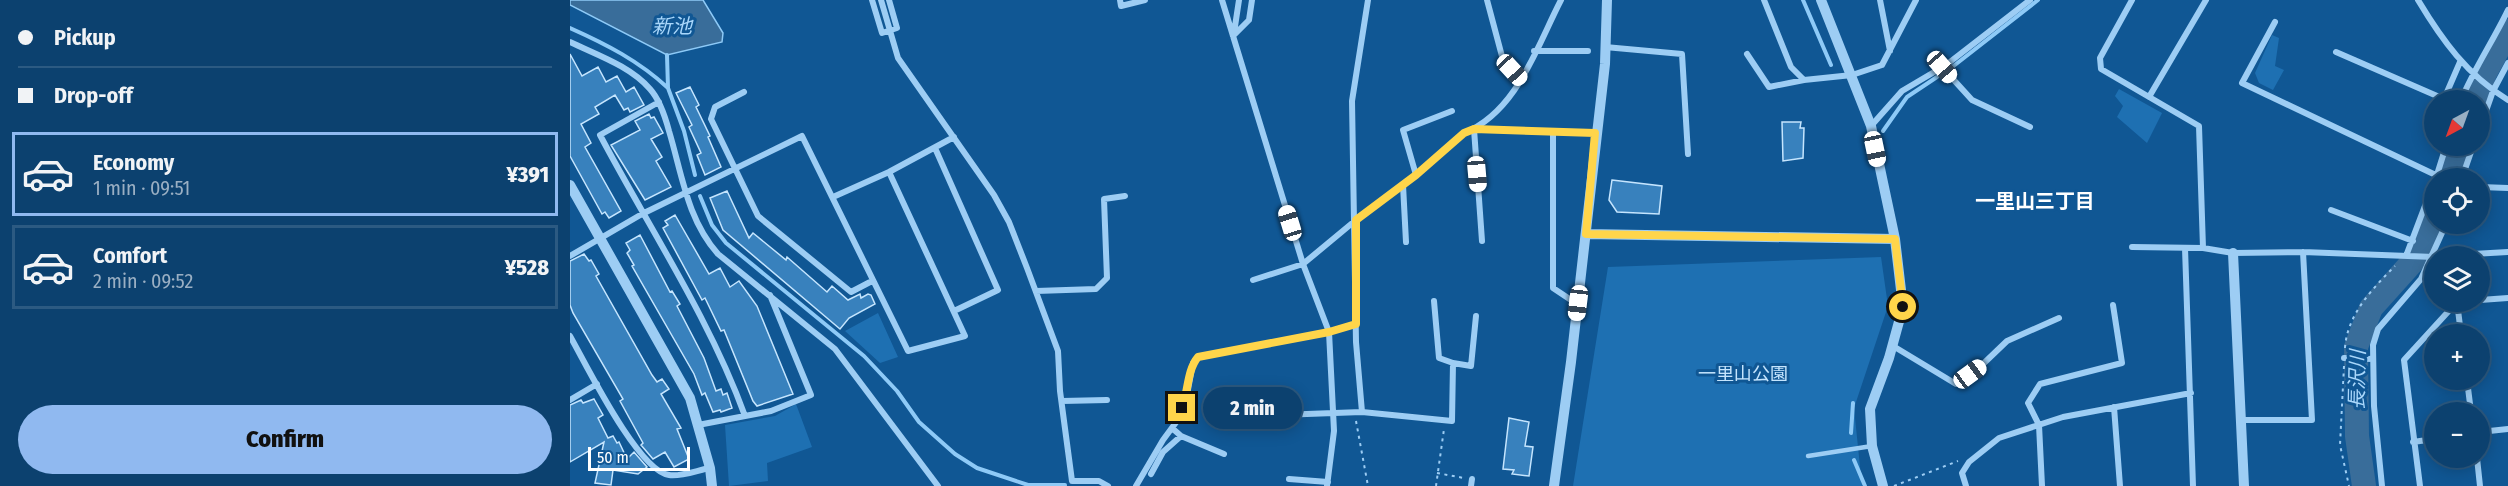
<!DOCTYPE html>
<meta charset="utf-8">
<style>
:root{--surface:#0c416f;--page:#154874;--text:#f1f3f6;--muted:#9aafc3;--line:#2c5a82;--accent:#90b9f0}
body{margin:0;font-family:"Fira Sans Condensed","Noto Sans JP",sans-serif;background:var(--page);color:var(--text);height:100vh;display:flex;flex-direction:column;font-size:22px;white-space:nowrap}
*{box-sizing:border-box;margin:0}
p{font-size:20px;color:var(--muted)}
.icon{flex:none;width:33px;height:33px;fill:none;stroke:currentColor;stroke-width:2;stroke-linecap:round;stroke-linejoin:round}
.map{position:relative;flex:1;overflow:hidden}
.drawer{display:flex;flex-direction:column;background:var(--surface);width:570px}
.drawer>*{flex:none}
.hud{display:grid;align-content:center;height:132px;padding:0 18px;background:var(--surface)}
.needle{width:39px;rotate:221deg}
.fabs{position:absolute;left:1854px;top:90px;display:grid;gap:12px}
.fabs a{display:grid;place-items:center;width:66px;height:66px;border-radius:50%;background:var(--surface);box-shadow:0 3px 15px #0003,0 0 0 2px var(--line);font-size:30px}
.scale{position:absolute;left:18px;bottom:15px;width:102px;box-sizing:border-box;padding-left:6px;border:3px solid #fff;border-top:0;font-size:16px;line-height:21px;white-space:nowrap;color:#fff;-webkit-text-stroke:4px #105794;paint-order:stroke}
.end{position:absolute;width:27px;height:27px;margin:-14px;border:8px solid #ffd54a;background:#111;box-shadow:0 0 0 3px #111}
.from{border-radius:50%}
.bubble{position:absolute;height:42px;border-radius:21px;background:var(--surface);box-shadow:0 3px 15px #0003,0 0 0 2px var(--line);font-size:20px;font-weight:800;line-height:42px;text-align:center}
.car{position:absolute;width:18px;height:36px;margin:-18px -9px;border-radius:8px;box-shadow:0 0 4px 2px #0007;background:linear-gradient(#fff 24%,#345 0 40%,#fff 0 76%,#345 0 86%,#fff 0)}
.hud b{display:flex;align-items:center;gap:21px;height:57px;font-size:22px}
.hud b+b{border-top:2px solid var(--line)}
.hud i{width:15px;height:15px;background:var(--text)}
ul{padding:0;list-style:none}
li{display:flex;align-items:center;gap:18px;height:84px;margin:0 12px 9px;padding:0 6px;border:3px solid var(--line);border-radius:0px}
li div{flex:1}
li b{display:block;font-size:22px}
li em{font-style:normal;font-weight:800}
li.selected{border-color:var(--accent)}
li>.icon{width:54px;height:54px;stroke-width:1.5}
.button{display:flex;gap:12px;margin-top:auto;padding:12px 18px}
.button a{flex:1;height:69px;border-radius:36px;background:var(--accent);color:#111;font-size:24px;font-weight:800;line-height:69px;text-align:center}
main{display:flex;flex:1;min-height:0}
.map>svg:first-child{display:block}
</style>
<main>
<section class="drawer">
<div class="hud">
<b><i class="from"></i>Pickup</b>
<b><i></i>Drop-off</b>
</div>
<ul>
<li class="selected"><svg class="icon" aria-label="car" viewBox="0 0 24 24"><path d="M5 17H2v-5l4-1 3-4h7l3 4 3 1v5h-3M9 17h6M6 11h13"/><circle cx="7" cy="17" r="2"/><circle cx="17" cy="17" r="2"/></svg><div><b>Economy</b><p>1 min · 09:51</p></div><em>¥391</em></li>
<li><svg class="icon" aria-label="car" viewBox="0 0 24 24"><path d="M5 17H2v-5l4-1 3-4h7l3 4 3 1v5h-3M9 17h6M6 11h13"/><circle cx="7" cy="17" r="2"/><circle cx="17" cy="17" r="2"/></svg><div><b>Comfort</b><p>2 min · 09:52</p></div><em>¥528</em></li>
</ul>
<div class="button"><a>Confirm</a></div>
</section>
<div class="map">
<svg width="1938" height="486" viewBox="0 0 1938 486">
<rect width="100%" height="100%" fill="#105794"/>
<!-- green -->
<path fill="#1e70b2" d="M1702,35L1709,38L1705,66L1714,70L1703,90L1689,83L1685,73Z
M1549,89L1592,113L1577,143L1547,117L1553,106L1545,96Z
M1311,257L1318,306L1284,408L1292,486H1003L1038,267Z
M308,313L328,357L310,363L275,331Z
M226,404L242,447L197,463L198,481L159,486L155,425L205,416Z"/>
<!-- water -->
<path fill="#396d9a" stroke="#8ecaf7" stroke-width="1.5" d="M0,0H133L153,33L152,42L97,55L0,5Z"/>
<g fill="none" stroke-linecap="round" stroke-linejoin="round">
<!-- stream -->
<path stroke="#8ecaf7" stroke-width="4" d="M1233,0L1261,65
M0,28C36,44 69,61 98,88
M97,55L98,88L114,131L125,175
M1381,68L1468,0
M1313,131L1337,97L1367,77
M130,196L142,225L156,243L294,356L327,391L349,422L385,454L407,468L458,485H495
M1281,433L1283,403
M1284,460L1295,486"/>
<!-- river -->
<path stroke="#396d9a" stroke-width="24" d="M1905,100L1915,73L1938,31
M1879,178L1890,146
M1851,245L1864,215
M1794,486L1787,436L1786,347L1801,308L1846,258"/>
</g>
<!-- building -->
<path fill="#3881bd" stroke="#c5e5fe" stroke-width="1.5" d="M0,54L12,76L28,67L36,82L47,76L56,92L64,87L74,105L60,112L58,108L54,110L45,95L25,107L29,114L11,124L21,143L15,147L51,211L39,218L35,212L32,214L0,156Z
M120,87L129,105L126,107L140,136L138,137L151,167L135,175L127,155L131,153L119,127L122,125L106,93Z
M79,114L81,118L84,117L93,133L81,139L92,157L86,161L101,187L75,200L41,145L70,130L65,121Z
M1212,122H1231L1230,128H1234L1233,158L1213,161Z
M1042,180L1092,186L1089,214L1047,212L1039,200Z
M157,191L179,238L183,233L216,260L217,257L257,292L262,286L278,300L290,294L291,298L298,294L301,295L305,304L279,318L270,329L153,230L140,198Z
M105,215L139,274L150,268L160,287L169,281L187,306L223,394L187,406L183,401L154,330L151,331L135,298L132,300L93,228L98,225L95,221Z
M70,235L100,292L102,291L110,304L107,306L134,358L146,391L151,389L153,395L157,393L162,408L151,412L150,410L143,412L135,393L132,395L124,374L62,266L64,265L57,253L60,250L56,243Z
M14,254L19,261L21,260L29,274L26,276L82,375L87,382L92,379L99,389L91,394L111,428L107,429L119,459L104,467L95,452L83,459L71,445L73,443L50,401L53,399L3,313L0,305V261Z
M24,399L33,415L28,418L38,438L43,436L47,443L49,442L57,459L64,452L77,467L68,474L43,470L41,485L25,483L34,442L0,462V405L11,400L13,403Z
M939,418L959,422L955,446L963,447L959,476L942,474L944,470L933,469Z"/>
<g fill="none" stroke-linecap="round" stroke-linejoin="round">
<!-- path -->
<path stroke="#9dcdf4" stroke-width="2" stroke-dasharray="3 4.5" stroke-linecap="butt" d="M1775,348C1777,315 1802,289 1825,266
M1774,366L1770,445L1779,486
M786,421L798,486
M867,473L894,478
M866,486L874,429
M1324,486L1388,461"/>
<!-- service -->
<path stroke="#9dcdf4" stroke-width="4.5" d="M1238,456L1302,446"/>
<!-- minor -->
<path stroke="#9dcdf4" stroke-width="6" d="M302,0L312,33L327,28L319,0
M311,0L328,58L424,195L439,222L457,268L488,351L490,391L502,481H529L538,486
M550,0L551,6L575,0
M652,0L733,264L759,332L764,431L757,486
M798,0L782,101L786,342L792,412L882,421L883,363L901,366L906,316
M917,0L933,60L952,80
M1194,0L1221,67L1234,80L1282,75L1312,65L1346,0
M1310,0L1320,51
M1562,0L1530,58L1531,69L1629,126L1633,248
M1848,0C1872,40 1897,75 1938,100
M1705,22L1672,83L1872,178
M664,33L669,0
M663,36L679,20L682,0
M0,42C27,55 60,66 80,89C90,100 95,116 99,131C112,174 117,219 148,254L265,349L368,486
M1035,47L1112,54L1118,154
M964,51H1018
M1766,52L1874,99L1890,62
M1177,54L1199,87L1234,80
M1372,67L1402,100L1460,127
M174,92L145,107L141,119L188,216L281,292L302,281
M1579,97L1636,0
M1891,100C1904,69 1923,41 1938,10
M89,102L30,135C79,228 139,317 175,416
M1301,126L1332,91L1376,65L1460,0
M1910,128L1923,91L1938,63
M904,129L1025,133
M904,129L912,241
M983,132V288L1007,304
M365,148L428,290L384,311
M846,175L833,130L882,111
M1866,178L1876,146
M1892,178L1903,146
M833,185L836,242
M1910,187L1938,188
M263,197L319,172L384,137
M1761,210L1843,241
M1562,247L1633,248L1663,253L1733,252L1864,257
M1615,248L1623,486
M0,256L72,214L232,136L338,351L395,336L319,172
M1836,256L1864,182
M1868,256L1938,252
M683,280L733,264L786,220L846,175L894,133C947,112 967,46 991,0
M466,291L526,289L537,278L534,199L555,196
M1910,300L1938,298
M864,301L869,358L883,363
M1887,302L1891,334
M0,336C16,364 68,471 99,475C111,477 128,470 140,468
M1323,346L1386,384L1413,364L1437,341L1489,318
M1774,358L1802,359
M1897,380L1901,412
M0,400L27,384
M492,401L537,400
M1544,407L1550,486
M709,415L792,412
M1670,420H1742L1733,252
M128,425L201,411L241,395L200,295
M602,428L611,436L654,454
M1910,432L1938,429
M1843,442L1864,439
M1907,458L1910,486
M581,474L593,452L611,436
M719,479L758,482
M566,486L593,440L607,421L617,395L623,363L628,357L759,332L786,324
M901,486L902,479
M1396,486L1392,473L1399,462L1429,438L1493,417L1621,393
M1472,486L1469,425L1458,403L1470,384L1552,363L1543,305
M1812,486L1804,406L1803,345L1808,329L1851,279L1876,224
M1850,486L1834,360L1887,302H1894"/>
<!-- tertiary -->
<path stroke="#9dcdf4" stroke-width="10" d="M1251,0L1301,126L1325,239L1333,307L1319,358L1300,409L1302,446L1313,486
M0,185L120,398L140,468L142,486
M1016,234L1325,239
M1663,253L1674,486
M984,486L1001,362L1035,64L1037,0"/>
</g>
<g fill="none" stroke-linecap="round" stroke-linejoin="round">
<!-- route -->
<path stroke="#ffd54a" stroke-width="8" d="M612,408C618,393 617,370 628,357L759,332L786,324V220L846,175L894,133L904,129L1025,133L1016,234L1325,239L1333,307"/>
</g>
<g text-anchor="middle" stroke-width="6" stroke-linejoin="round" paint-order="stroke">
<!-- park labels -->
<g font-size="18" fill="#c5e5fe" stroke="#105794">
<text x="1173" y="380">一里山公園</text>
</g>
<!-- water labels -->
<g font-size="20" font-style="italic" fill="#a9d7fb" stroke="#105794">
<text x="102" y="33">新池</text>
<text transform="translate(1787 380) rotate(-89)" y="7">長沢川</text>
</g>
<!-- neighbourhood labels -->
<g font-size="20" font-weight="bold" fill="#fff" stroke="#105794">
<text x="1465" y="208">一里山三丁目</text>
</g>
</g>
</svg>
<div class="fabs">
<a><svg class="needle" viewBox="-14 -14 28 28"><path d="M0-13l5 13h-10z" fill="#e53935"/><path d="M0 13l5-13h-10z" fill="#9aafc3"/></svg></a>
<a><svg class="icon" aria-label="locate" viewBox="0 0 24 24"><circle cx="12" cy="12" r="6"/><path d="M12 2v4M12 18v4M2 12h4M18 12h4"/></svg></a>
<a><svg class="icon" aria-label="layers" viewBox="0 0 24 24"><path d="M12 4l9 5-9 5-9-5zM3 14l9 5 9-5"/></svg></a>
<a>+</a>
<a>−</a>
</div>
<div class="scale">50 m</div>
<i class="end from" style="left:1333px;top:307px"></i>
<i class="end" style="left:612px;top:408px"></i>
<div class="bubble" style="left:633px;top:387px;width:99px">2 min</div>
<i class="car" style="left:1372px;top:67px;rotate:139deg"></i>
<i class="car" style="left:942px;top:70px;rotate:137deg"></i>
<i class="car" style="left:1305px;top:149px;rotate:168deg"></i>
<i class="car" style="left:907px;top:174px;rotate:175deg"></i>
<i class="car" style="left:720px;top:223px;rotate:343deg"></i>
<i class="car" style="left:1008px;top:303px;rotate:187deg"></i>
<i class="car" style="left:1400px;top:374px;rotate:54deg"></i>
</div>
</main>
